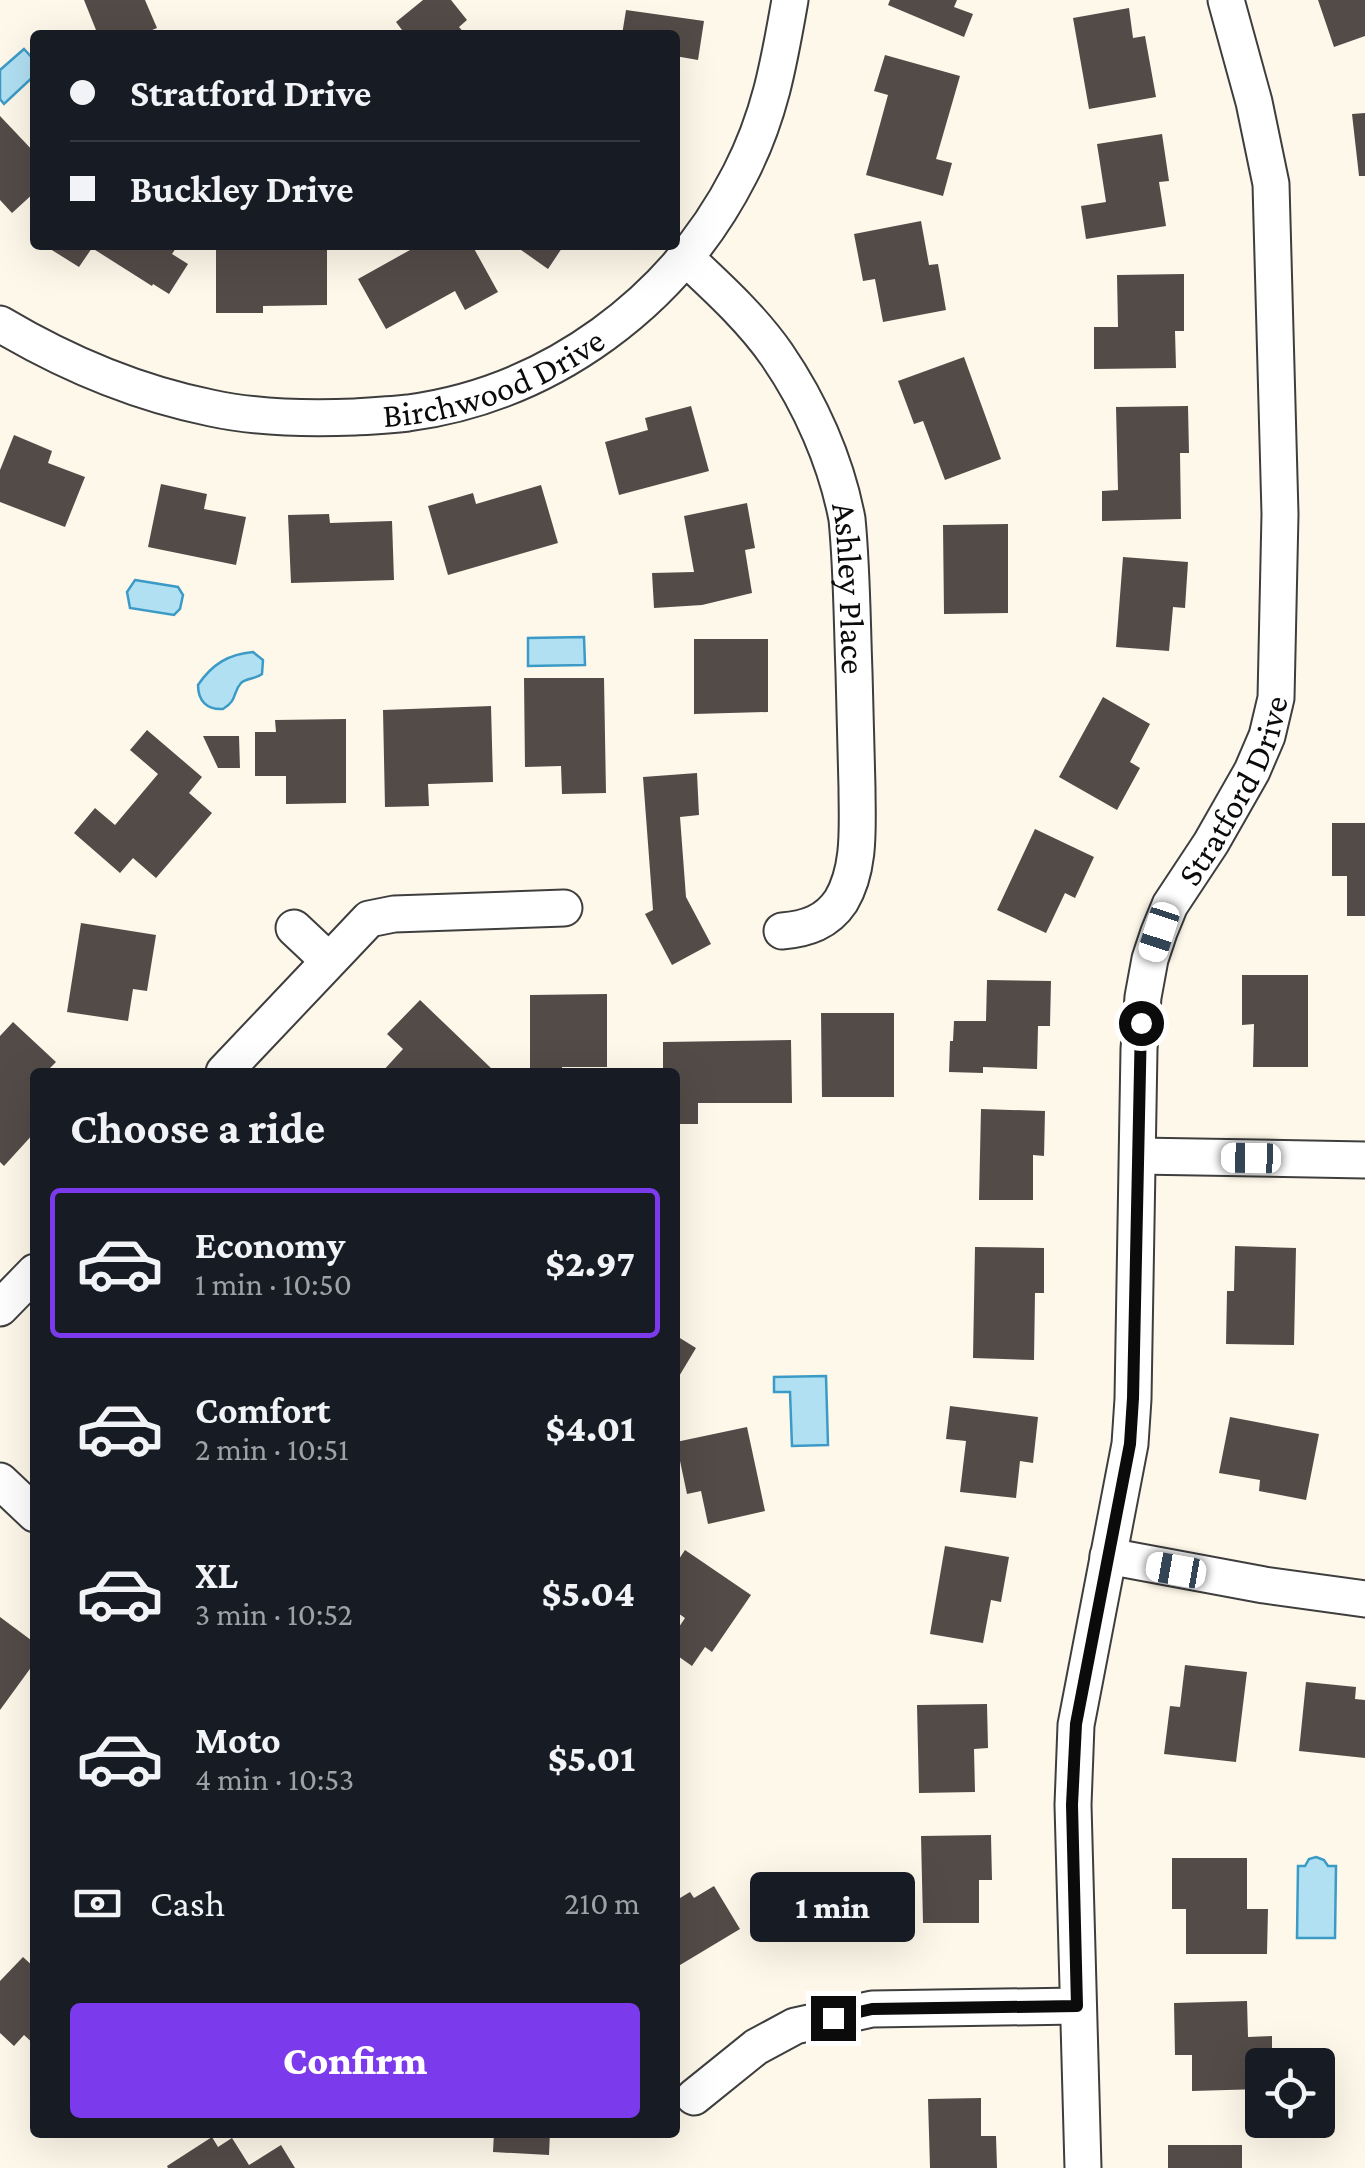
<!DOCTYPE html>
<meta charset="utf-8">
<style>
:root{--surface:#171b24;--page:#242831;--text:#f1f3f6;--muted:#9ea1a6;--line:#363941;--accent:#7c3aed}
body{margin:0;font-family:"Crimson Pro",serif;background:var(--page);color:var(--text);height:100vh;display:flex;flex-direction:column;font-size:38px;white-space:nowrap}
*{box-sizing:border-box;margin:0}
p{font-size:32px;color:var(--muted)}
.icon{flex:none;width:55px;height:55px;fill:none;stroke:currentColor;stroke-width:2;stroke-linecap:round;stroke-linejoin:round}
.map{position:relative;flex:1;overflow:hidden}
.side{position:absolute;left:30px;top:1068px;width:650px;height:1070px;display:flex;flex-direction:column;background:var(--surface);border-radius:10px;box-shadow:0 10px 40px #0002}
.side>*{flex:none}
.top-card{position:absolute;left:30px;top:30px;width:650px;height:220px;border-radius:10px;box-shadow:0 10px 40px #0002;display:grid;align-content:center;height:220px;padding:0 40px;background:var(--surface)}
.buttons{position:absolute;left:1245px;top:2048px;display:grid;gap:20px}
.buttons a{display:grid;place-items:center;width:90px;height:90px;border-radius:10px;background:var(--surface);box-shadow:0 10px 40px #0002;font-size:50px}
.end{position:absolute;width:45px;height:45px;margin:-22px;border:12px solid #0b0b0b;background:#fff;box-shadow:0 0 0 5px #fff}
.from{border-radius:50%}
.bubble{position:absolute;height:70px;border-radius:10px;background:var(--surface);box-shadow:0 10px 40px #0002;font-size:32px;font-weight:800;line-height:70px;text-align:center}
.car{position:absolute;width:30px;height:60px;margin:-30px -15px;border-radius:12px;box-shadow:0 0 8px 2px #0007;background:linear-gradient(#fff 24%,#345 0 40%,#fff 0 76%,#345 0 86%,#fff 0)}
.top-card b{display:flex;align-items:center;gap:35px;height:95px;font-size:38px}
.top-card b+b{border-top:2px solid var(--line)}
.top-card i{width:25px;height:25px;background:var(--text)}
ul{padding:0;list-style:none}
li{display:flex;align-items:center;gap:30px;height:150px;margin:0 20px 15px;padding:0 20px;border:5px solid transparent;border-radius:10px}
li div{flex:1}
li b{display:block;font-size:38px}
li em{font-style:normal;font-weight:800}
li.selected{border-color:var(--accent)}
li>.icon{width:90px;height:90px;stroke-width:1.5}
h2{padding:0 40px;font-size:45px;line-height:120px}
.pay{display:flex;align-items:center;gap:25px;height:110px;padding:0 40px;font-size:38px}
.pay p{margin-inline-start:auto}
.primary-button{display:flex;gap:20px;margin-top:auto;padding:20px 40px}
.primary-button a{flex:1;height:115px;border-radius:10px;background:var(--accent);color:#fff;font-size:40px;font-weight:800;line-height:115px;text-align:center}
.map>svg:first-child{display:block}
</style>
<div class="map">
<svg width="1365" height="2168" viewBox="0 0 1365 2168">
<rect width="100%" height="100%" fill="#fef8ea"/>
<!-- water -->
<path fill="#b1e0f3" stroke="#3c9bc6" stroke-width="2.5" d="M24,49L35,61V75L4,104L0,99V70Z
M135,580L178,587L183,595L180,609L174,615L130,608L127,592Z
M584,637L585,665L528,666V638Z
M253,652L263,660L262,674C256,679 246,678 241,683C232,693 238,700 223,709C207,710 198,701 198,685C212,664 229,654 253,652Z
M826,1376L828,1445L792,1446L790,1392H774V1377Z
M1316,1857L1324,1860L1328,1866H1336L1335,1938H1297L1298,1866H1305L1309,1859Z"/>
<!-- building -->
<path fill="#534b48" d="M84,0H145L157,28L140,35H98Z
M423,0H451L467,20L459,27L466,35H396L402,30L396,22Z
M890,0H957L954,7L973,14L964,37L888,5Z
M1318,0H1365V36L1334,47Z
M1129,8L1133,38L1145,36L1156,97L1089,109L1073,18Z
M626,10L704,21L698,60L675,56V35H622Z
M885,55L960,76L936,159L952,163L943,196L866,175L888,95L874,91Z
M1365,113V176H1359L1352,114Z
M0,116L35,153V192L12,213L0,200Z
M1162,134L1169,181L1159,182L1166,226L1086,239L1081,206L1106,202L1097,144Z
M921,221L929,265L938,264L946,310L883,322L875,279L863,281L854,234Z
M49,245H178L172,254L188,264L169,294L153,284L152,286L92,248L79,267L47,247Z
M216,245H327V305L263,306V313H216Z
M419,245H472L498,292L465,310L455,291L386,329L358,279Z
M514,245H564L548,269Z
M1184,274V331H1175L1176,368L1094,369V327H1118L1117,275Z
M964,357L1001,459L945,480L923,421L914,424L898,381Z
M691,406L709,471L619,495L605,442L648,430L645,418Z
M1188,406L1189,453H1180L1181,519L1102,521V491L1118,490L1116,407Z
M14,435L52,451L48,463L85,477L65,527L0,502V470Z
M161,484L207,494L204,509L246,517L236,565L148,547Z
M541,485L558,543L448,575L428,506L473,493L476,504Z
M747,503L755,548L745,550L752,593L702,605L654,608L652,573L694,572L684,516Z
M329,514L330,523L392,521L394,580L291,583L288,515Z
M1008,524V613L944,614L943,525Z
M1123,557L1188,562L1185,608L1173,607L1169,651L1116,647Z
M694,639H768V712L694,714Z
M524,678H604L606,793L562,794L561,766L525,767Z
M1103,697L1150,724L1130,762L1140,768L1117,810L1059,777Z
M491,706L493,782L428,784L429,806L385,807L383,710Z
M346,719V803L286,804V776H255V732H276L275,720Z
M147,730L202,777L189,793L212,813L156,878L133,858L120,873L74,833L95,808L115,825L158,774L130,750Z
M203,736H239L240,768H218Z
M697,773L699,815L680,817L686,897L711,944L672,965L645,914L653,910L643,777Z
M1332,823H1365V916H1347V876H1332Z
M1035,829L1094,857L1075,898L1065,893L1046,933L997,910Z
M81,923L156,935L147,991L133,989L128,1021L67,1012Z
M1242,975H1308V1067H1253L1254,1024L1242,1025Z
M987,980L1051,981L1050,1026H1038L1037,1069L983,1067V1073L949,1072L950,1041H953L954,1021H986Z
M607,994V1067H562V1072H530V995Z
M420,1000L493,1070L491,1072H382L403,1049L387,1034Z
M821,1013H894V1097H822Z
M13,1022L56,1062L46,1072H35V1132L4,1166L0,1162V1036Z
M791,1040L792,1103H698V1124H675V1072H663V1042Z
M981,1109L1045,1111L1044,1156L1033,1155V1200H979Z
M1235,1246L1296,1248L1294,1345L1226,1344L1227,1291H1234Z
M975,1247L1044,1248V1293H1035L1034,1360L973,1358Z
M675,1335L696,1348L675,1383Z
M950,1406L1038,1417L1033,1463L1020,1461L1016,1498L960,1492L966,1441L946,1439Z
M1230,1417L1319,1434L1306,1500L1259,1491L1260,1480L1219,1473Z
M747,1427L765,1511L708,1524L701,1491L687,1494L676,1442Z
M945,1546L1009,1557L1001,1602L991,1600L983,1643L930,1634Z
M685,1550L751,1595L712,1652L705,1647L692,1666L675,1654V1633L685,1618L675,1611V1565Z
M0,1617L35,1643V1662L0,1710Z
M1185,1665L1247,1672L1236,1762L1164,1754L1170,1706L1180,1707Z
M1306,1682L1356,1687L1355,1699L1365,1700V1758L1299,1751Z
M987,1704L988,1748L974,1749L975,1792L919,1793L917,1705Z
M991,1835L992,1880H979V1923H923L921,1836Z
M1172,1858H1247V1909H1268L1267,1954H1186V1909H1172Z
M714,1886L740,1929L675,1968V1901L690,1892L694,1898Z
M23,1957L35,1968V2045L24,2035L14,2046L0,2033V1981Z
M1247,2001L1248,2037L1272,2036V2065H1262V2089L1192,2091V2055H1175L1174,2003Z
M981,2098V2136H996L997,2168H930L928,2099Z
M494,2132H550L549,2155L493,2152Z
M212,2137L218,2147L232,2138L249,2165L281,2145L295,2168H168L167,2166Z
M1168,2145H1242V2168H1168Z"/>
<g fill="none" stroke-linecap="round" stroke-linejoin="round">
<defs>
<g id="street">
<path id="s1" d="M686,258C718,288 752,319 777,355C810,403 836,461 847,519C852,570 852,621 854,672C855,711 856,749 857,788C857,824 861,868 841,901C827,922 807,929 782,931"/>
<path id="s2" d="M0,324C64,362 137,393 211,408C257,418 307,419 355,417C372,416 390,415 408,413C550,394 675,302 740,174C770,116 779,63 790,0"/>
<path d="M294,928L328,960"/>
<path d="M224,1072L369,919L394,914L564,908"/>
<path d="M1138,1156L1365,1160"/>
<path d="M0,1308L35,1272"/>
<path d="M0,1481L35,1514"/>
<path d="M1108,1556L1264,1585L1365,1599"/>
<path d="M694,2097L756,2047L795,2026L872,2009L1077,2006"/>
<path id="s3" d="M1083,2168L1073,1805L1076,1725L1130,1444L1133,1399L1139,1049L1143,997L1150,959L1159,932L1170,905L1211,843L1252,771L1267,736L1276,698L1280,514L1271,184L1254,102L1226,0"/>
</g>
</defs>
<!-- street casing -->
<use href="#street" stroke="#3e3e3e" stroke-width="39"/>
<!-- street -->
<use href="#street" stroke="#fff" stroke-width="35"/>
</g>
<g fill="none" stroke-linecap="round" stroke-linejoin="round">
<!-- route -->
<path stroke="#0b0b0b" stroke-width="12" d="M833,2018L872,2009L1077,2006L1072,1805L1076,1724L1130,1444L1133,1398L1141,1023"/>
</g>
<g text-anchor="middle" stroke-width="10" stroke-linejoin="round" paint-order="stroke">
<!-- street labels -->
<g font-size="35" fill="#0b0b0b" stroke="#fff">
<text dy="12" stroke="none"><textPath href="#s2" startOffset="518">Birchwood Drive</textPath></text>
<text dy="12" stroke="none"><textPath href="#s1" startOffset="382">Ashley Place</textPath></text>
<text dy="12" stroke="none"><textPath href="#s3" startOffset="1405">Stratford Drive</textPath></text>
</g>
</g>
</svg>
<div class="buttons">
<a><svg class="icon" aria-label="locate" viewBox="0 0 24 24"><circle cx="12" cy="12" r="6"/><path d="M12 2v4M12 18v4M2 12h4M18 12h4"/></svg></a>
</div>
<i class="end from" style="left:1141px;top:1023px"></i>
<i class="end" style="left:833px;top:2018px"></i>
<div class="bubble" style="left:750px;top:1872px;width:165px">1 min</div>
<i class="car" style="left:1159px;top:932px;rotate:198deg"></i>
<i class="car" style="left:1251px;top:1158px;rotate:271deg"></i>
<i class="car" style="left:1176px;top:1570px;rotate:280deg"></i>
<div class="top-card">
<b><i class="from"></i>Stratford Drive</b>
<b><i></i>Buckley Drive</b>
</div>
<section class="side">
<h2>Choose a ride</h2>
<ul>
<li class="selected"><svg class="icon" aria-label="car" viewBox="0 0 24 24"><path d="M5 17H2v-5l4-1 3-4h7l3 4 3 1v5h-3M9 17h6M6 11h13"/><circle cx="7" cy="17" r="2"/><circle cx="17" cy="17" r="2"/></svg><div><b>Economy</b><p>1 min · 10:50</p></div><em>$2.97</em></li>
<li><svg class="icon" aria-label="car" viewBox="0 0 24 24"><path d="M5 17H2v-5l4-1 3-4h7l3 4 3 1v5h-3M9 17h6M6 11h13"/><circle cx="7" cy="17" r="2"/><circle cx="17" cy="17" r="2"/></svg><div><b>Comfort</b><p>2 min · 10:51</p></div><em>$4.01</em></li>
<li><svg class="icon" aria-label="car" viewBox="0 0 24 24"><path d="M5 17H2v-5l4-1 3-4h7l3 4 3 1v5h-3M9 17h6M6 11h13"/><circle cx="7" cy="17" r="2"/><circle cx="17" cy="17" r="2"/></svg><div><b>XL</b><p>3 min · 10:52</p></div><em>$5.04</em></li>
<li><svg class="icon" aria-label="car" viewBox="0 0 24 24"><path d="M5 17H2v-5l4-1 3-4h7l3 4 3 1v5h-3M9 17h6M6 11h13"/><circle cx="7" cy="17" r="2"/><circle cx="17" cy="17" r="2"/></svg><div><b>Moto</b><p>4 min · 10:53</p></div><em>$5.01</em></li>
</ul>
<div class="pay"><svg class="icon" aria-label="cash" viewBox="0 0 24 24"><path d="M3 7h18v10H3z"/><circle cx="12" cy="12" r="2"/></svg>Cash<p>210 m</p></div>
<div class="primary-button"><a>Confirm</a></div>
</section>
</div>
